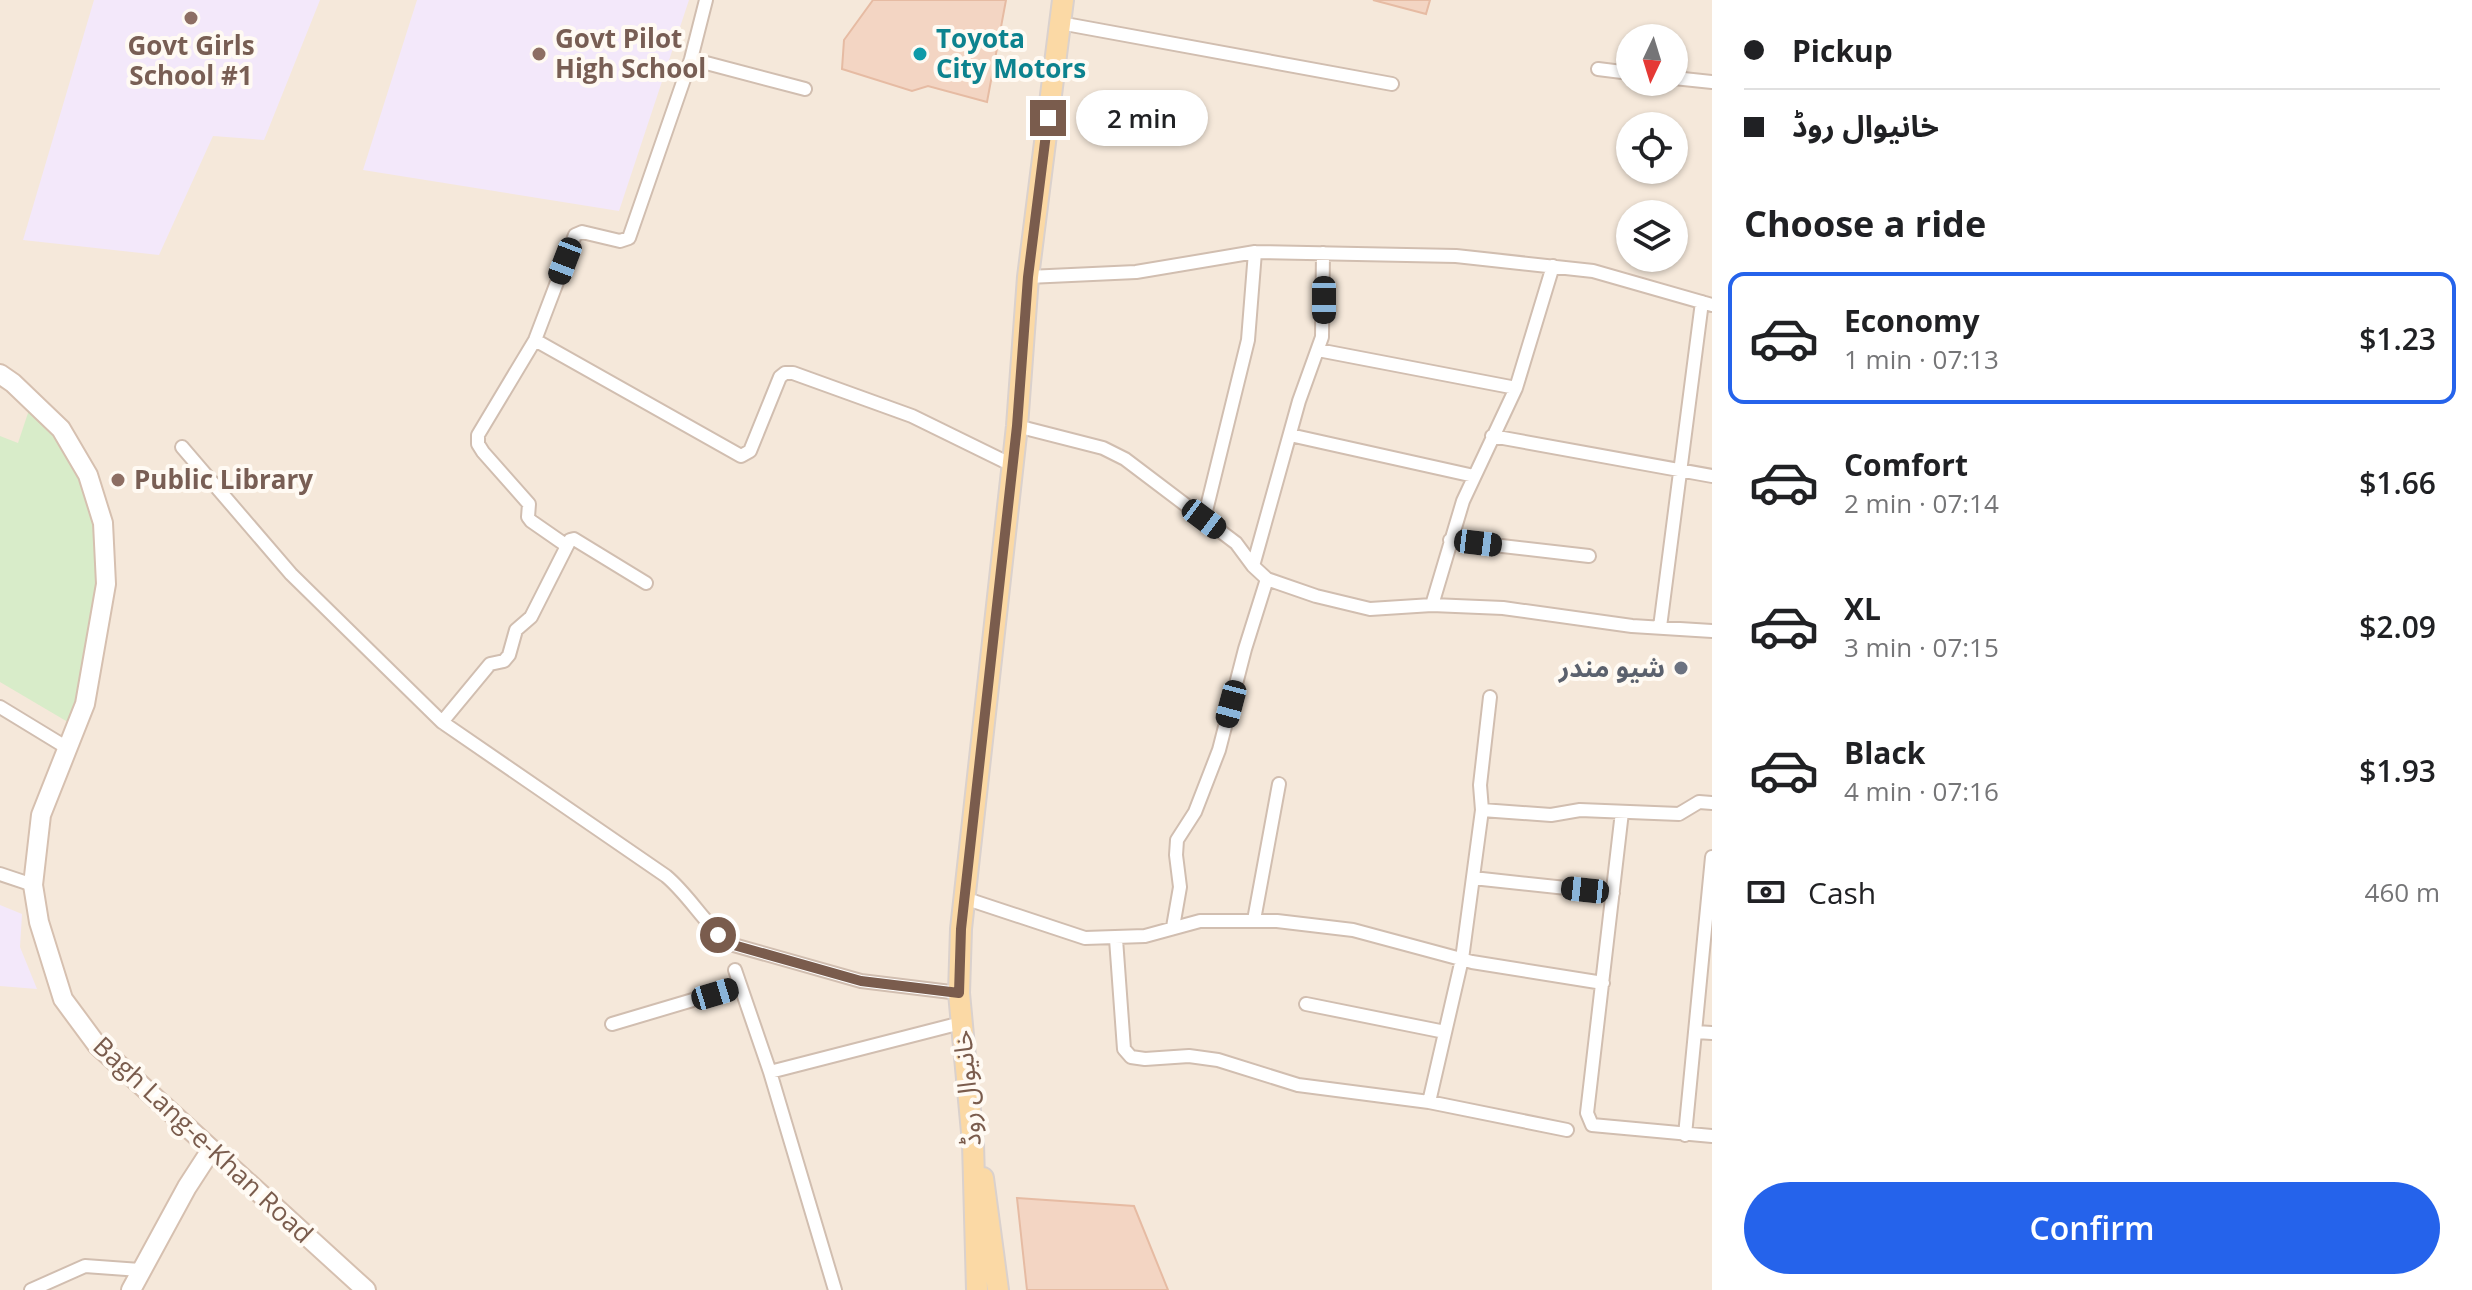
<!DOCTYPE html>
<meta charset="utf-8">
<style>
:root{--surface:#fff;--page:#f2f2f2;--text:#202124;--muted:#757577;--line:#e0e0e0;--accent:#2563eb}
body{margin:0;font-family:"Open Sans","Noto Sans Arabic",sans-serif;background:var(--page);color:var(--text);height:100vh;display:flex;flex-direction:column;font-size:30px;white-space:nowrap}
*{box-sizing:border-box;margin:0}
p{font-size:26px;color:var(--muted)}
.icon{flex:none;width:44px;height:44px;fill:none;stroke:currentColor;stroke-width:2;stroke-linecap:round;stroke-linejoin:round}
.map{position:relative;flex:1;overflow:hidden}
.sheet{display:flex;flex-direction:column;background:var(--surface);width:760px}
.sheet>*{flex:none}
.guide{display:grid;align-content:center;height:176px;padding:0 32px;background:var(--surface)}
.needle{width:52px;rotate:184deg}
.fabs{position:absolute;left:1616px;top:24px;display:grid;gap:16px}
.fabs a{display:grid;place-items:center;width:72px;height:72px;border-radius:50%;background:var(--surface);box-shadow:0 2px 6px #0004;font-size:40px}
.end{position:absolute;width:36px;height:36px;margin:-18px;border:10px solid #7a5c4d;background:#fff;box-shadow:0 0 0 4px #fff}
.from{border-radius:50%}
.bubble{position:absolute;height:56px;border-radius:28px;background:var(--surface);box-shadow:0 2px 6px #0004;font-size:26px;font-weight:600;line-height:56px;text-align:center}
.car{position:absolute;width:24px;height:48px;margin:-24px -12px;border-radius:10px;box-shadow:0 0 6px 2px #0007;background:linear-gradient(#222 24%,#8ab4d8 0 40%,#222 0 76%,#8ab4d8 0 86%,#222 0)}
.guide b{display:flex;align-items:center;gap:28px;height:76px;font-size:30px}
.guide b+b{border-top:2px solid var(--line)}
.guide i{width:20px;height:20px;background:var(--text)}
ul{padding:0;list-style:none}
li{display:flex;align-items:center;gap:24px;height:132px;margin:0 16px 12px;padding:0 16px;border:4px solid transparent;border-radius:16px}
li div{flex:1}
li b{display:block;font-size:30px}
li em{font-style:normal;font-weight:600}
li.on{border-color:var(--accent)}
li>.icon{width:72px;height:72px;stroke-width:1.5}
h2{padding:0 32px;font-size:36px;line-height:96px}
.pay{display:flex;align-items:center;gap:20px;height:88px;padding:0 32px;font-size:30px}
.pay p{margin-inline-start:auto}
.primary-button{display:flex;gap:16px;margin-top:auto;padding:16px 32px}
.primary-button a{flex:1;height:92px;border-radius:48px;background:var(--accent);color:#fff;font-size:32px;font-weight:600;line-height:92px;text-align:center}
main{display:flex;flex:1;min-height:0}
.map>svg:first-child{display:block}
</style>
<main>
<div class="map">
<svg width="1712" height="1290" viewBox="0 0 1712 1290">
<rect width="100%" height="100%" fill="#fdf6ec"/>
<!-- residential -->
<path fill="#f5e8da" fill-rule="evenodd" d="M0,0H1712V1290H0ZM1630,38H1674V82H1630ZM1630,126H1674V170H1630ZM1630,214H1674V258H1630Z"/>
<!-- education -->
<path fill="#f3e8fa" d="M94,0H320L264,140L213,136L159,255L23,240Z
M417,0H689L619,211L363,170Z
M0,905L22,914L20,947L37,989L0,986Z"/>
<!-- green -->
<path fill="#d8ecc9" d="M32,401L97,498L106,584L78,728L0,682V436L18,443Z"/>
<!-- building -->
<path fill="#f3d5c3" stroke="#e6bba3" stroke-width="2" d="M1006,0L987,102L928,86L912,91L842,69L844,40L873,0Z
M1373,0H1430L1426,14Z
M1017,1198L1134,1206L1168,1290H1027Z"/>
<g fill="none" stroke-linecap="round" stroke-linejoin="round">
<defs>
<path id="street" d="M1060,23L1392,84
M691,59L805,89
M1598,69L1630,73
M1674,78L1712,82
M1028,277L1136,272L1255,252L1456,256L1593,271L1712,305
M535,340L741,456L750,451L780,377L785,373H793L912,416L1012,465
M1318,350L1516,388
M1017,426L1103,448L1125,459L1236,543L1253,566L1267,579L1316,596L1370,609L1432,605L1503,608L1632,626L1712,631
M1290,435L1474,476
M1492,436L1712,476
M182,447L291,574L442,722L666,876C690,896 705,925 730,944L861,981L959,993
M1204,519L1248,340L1255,252
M1450,540L1589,556
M567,546L531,521L528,517L529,504L483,452L478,444V435L535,340L575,235L582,232L620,241L629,238L691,59L706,0
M1253,566L1299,401L1322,337L1323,253
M1432,605L1463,501L1516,388L1553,266
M1660,627L1702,302
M0,707L69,749
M442,722L490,664L504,661L509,655L516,630L531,617L570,540L574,539L646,583
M1482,810L1551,815L1580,810L1679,814L1699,802L1712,803
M1622,812L1587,1113L1592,1125L1712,1136
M0,874L33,885
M1473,878L1613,893
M964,898L1085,938L1145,936L1200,921H1277L1353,930L1472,962L1603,983
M1254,920L1279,784
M1173,927L1180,887L1176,855L1177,840L1195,812L1219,750L1245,649L1267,579
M1116,939L1124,1049L1131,1057L1145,1059L1189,1056L1218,1060L1298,1085L1429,1102L1567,1130
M735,970L770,1072L835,1290
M1306,1004L1445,1032
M612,1024L740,986
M1696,1032L1712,1033
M770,1072L961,1023
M1429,1102L1462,959L1482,810L1480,785L1490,697
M1685,1135L1712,857
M31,1290L85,1266L140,1270"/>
<path id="secondary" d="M0,374L13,383L61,429L88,475L103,523L106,584L85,704L41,815L33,885L39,922L63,999L97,1045L366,1290
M131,1290L187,1187L211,1150"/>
<path id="primary" d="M983,1178L998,1290
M977,1290L973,1143L959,993L961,929L1017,426L1028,277L1063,0"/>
</defs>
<!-- street casing -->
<use href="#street" stroke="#d1beb0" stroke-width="16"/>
<!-- secondary casing -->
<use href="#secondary" stroke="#d6c0b0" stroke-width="22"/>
<!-- primary casing -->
<use href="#primary" stroke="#dad1cd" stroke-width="24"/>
<!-- street -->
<use href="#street" stroke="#fff" stroke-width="12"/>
<!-- secondary -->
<use href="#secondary" stroke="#fff" stroke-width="18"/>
<!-- primary -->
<use href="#primary" stroke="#fbd9a5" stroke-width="20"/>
</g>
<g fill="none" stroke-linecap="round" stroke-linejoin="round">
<!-- route -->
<path stroke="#7a5c4d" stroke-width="10" d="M718,935L730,944L861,981L959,993L961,929L1017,426L1028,277L1048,118"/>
</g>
<!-- markers -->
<g fill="#8d6e63" stroke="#fffaf3" stroke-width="3">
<circle cx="191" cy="18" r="8"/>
<circle cx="539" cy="54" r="8"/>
<circle cx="118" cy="480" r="8"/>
</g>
<circle fill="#0f9aa8" stroke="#fffaf3" stroke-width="3" cx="920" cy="54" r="8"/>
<circle fill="#6b7280" stroke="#fffaf3" stroke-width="3" cx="1681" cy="668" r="8"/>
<g text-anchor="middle" stroke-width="8" stroke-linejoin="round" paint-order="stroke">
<!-- education labels -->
<g font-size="26" font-weight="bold" fill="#785e54" stroke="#fffaf3" text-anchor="start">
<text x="555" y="48">Govt Pilot<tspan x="555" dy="30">High School</tspan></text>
<text x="191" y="55" text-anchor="middle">Govt Girls<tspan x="191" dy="30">School #1</tspan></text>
<text x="134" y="489">Public Library</text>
</g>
<!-- culture labels -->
<g font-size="26" font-weight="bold" fill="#0d838f" stroke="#fffaf3" text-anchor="start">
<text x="936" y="48">Toyota<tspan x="936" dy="30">City Motors</tspan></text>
</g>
<!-- worship labels -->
<g font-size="26" font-weight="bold" fill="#5b616d" stroke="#fffaf3" text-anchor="end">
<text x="1665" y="677">شیو مندر</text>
</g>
<!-- street labels -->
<g font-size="26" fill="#7a5c4d" stroke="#fffaf3">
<text transform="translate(967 1088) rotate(-95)" y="9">خانیوال روڈ</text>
<text transform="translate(203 1140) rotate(43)" y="9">Bagh Lang-e-Khan Road</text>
</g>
</g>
</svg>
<div class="fabs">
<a><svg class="needle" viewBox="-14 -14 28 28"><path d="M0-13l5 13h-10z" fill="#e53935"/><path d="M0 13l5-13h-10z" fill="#757577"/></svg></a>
<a><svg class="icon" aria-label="locate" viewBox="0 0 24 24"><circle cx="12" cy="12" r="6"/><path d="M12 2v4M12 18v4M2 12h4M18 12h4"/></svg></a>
<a><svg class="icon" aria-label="layers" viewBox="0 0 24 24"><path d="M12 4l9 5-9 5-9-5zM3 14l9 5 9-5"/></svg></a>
</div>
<i class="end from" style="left:718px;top:935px"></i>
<i class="end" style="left:1048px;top:118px"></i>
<div class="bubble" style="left:1076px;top:90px;width:132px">2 min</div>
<i class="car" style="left:565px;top:261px;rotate:201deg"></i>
<i class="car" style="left:1324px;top:300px;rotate:180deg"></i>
<i class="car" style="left:1204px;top:519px;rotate:127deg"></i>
<i class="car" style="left:1478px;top:543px;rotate:97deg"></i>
<i class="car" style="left:1231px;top:704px;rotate:195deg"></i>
<i class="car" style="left:1585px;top:890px;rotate:276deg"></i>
<i class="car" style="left:715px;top:994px;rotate:73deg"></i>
</div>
<section class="sheet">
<div class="guide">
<b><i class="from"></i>Pickup</b>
<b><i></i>خانیوال روڈ</b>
</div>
<h2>Choose a ride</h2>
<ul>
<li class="on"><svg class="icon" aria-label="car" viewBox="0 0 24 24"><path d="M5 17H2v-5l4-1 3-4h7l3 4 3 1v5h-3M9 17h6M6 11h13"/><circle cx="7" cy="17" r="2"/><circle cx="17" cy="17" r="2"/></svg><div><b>Economy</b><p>1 min · 07:13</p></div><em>$1.23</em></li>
<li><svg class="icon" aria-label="car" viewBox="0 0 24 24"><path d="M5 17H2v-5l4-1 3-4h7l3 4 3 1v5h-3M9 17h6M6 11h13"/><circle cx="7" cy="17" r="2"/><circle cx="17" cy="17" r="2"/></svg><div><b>Comfort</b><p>2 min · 07:14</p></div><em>$1.66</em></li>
<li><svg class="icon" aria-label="car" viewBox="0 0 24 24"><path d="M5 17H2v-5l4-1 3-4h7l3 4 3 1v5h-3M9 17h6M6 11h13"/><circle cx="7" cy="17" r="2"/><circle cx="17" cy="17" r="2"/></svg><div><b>XL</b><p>3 min · 07:15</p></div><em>$2.09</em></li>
<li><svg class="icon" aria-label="car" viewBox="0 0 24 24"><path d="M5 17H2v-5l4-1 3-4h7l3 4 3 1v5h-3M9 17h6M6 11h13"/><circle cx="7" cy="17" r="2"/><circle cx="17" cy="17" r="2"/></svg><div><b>Black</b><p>4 min · 07:16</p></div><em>$1.93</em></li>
</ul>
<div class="pay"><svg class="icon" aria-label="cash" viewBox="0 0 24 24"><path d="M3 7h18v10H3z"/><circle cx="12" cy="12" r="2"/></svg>Cash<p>460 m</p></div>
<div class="primary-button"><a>Confirm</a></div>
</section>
</main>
